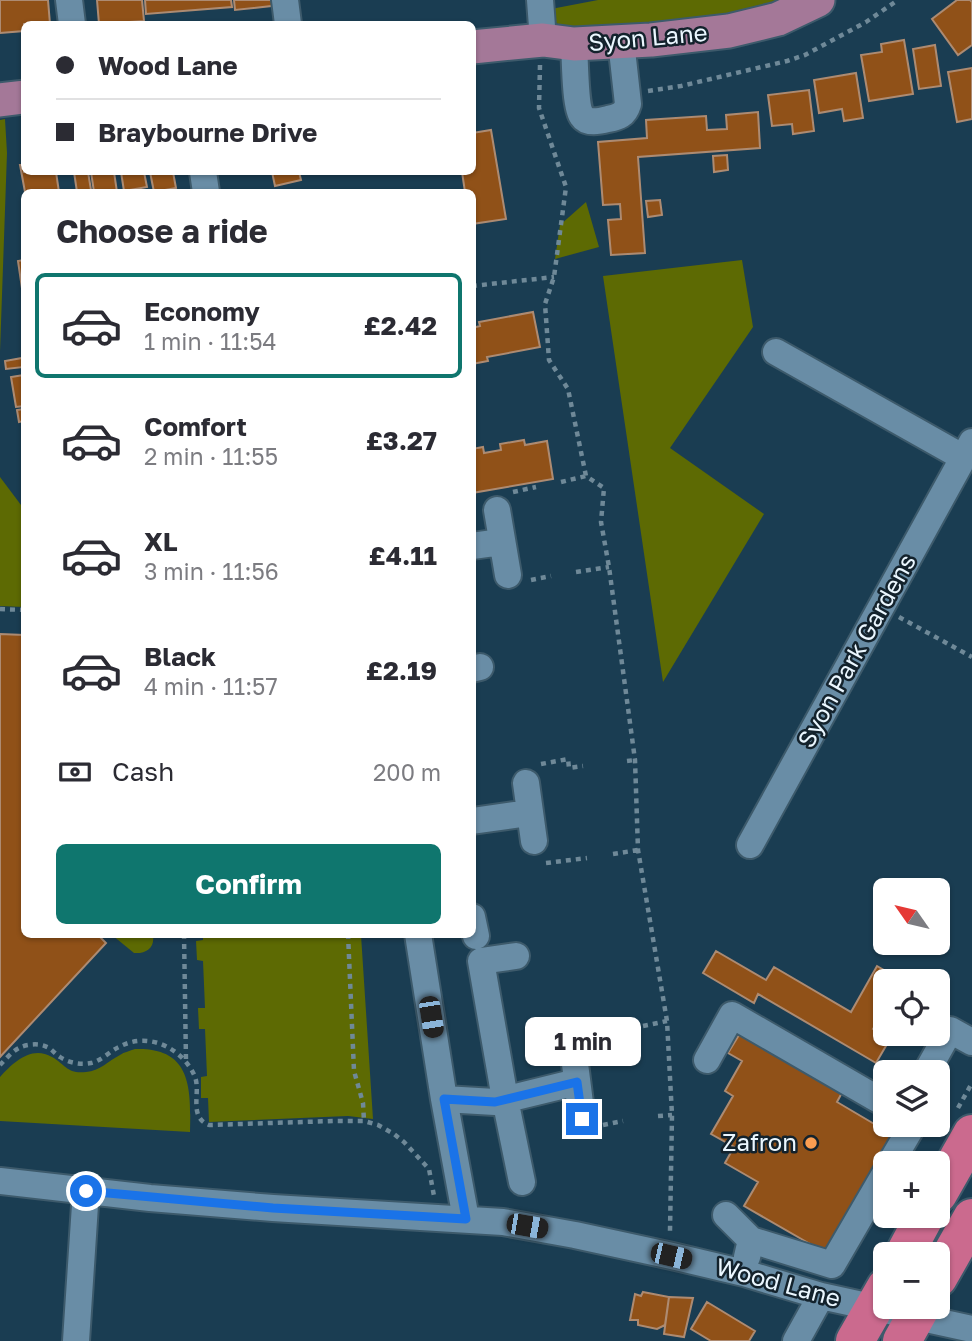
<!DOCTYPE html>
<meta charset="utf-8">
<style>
:root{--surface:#fff;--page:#f7f7f7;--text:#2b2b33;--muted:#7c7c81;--line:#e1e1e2;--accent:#0f766e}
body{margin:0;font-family:"Golos Text",sans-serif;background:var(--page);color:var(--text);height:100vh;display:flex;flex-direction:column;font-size:26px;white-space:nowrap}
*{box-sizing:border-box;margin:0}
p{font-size:23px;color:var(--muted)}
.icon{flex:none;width:38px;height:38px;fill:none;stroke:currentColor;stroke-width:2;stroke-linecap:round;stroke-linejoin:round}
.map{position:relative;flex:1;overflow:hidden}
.sheet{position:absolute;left:21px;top:189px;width:455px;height:749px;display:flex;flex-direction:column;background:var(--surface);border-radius:10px;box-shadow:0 2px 5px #0004}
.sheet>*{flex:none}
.top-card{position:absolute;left:21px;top:21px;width:455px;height:154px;border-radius:10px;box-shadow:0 2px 5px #0004;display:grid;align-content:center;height:154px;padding:0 35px;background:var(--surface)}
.needle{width:46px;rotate:304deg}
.fabs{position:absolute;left:873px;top:878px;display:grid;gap:14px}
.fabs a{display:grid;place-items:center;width:77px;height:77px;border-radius:10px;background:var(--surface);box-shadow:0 2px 5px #0004;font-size:35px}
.end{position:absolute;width:32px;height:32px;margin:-16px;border:9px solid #1a73e8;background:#fff;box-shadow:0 0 0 4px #fff}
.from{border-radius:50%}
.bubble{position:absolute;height:49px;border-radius:10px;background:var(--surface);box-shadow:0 2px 5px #0004;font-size:23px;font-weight:700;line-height:49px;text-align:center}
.car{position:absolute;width:21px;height:42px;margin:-21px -10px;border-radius:9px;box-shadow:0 0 5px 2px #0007;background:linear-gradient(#222 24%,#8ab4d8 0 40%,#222 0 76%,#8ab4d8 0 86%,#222 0)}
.top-card b{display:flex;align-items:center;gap:24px;height:66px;font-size:26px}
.top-card b+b{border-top:2px solid var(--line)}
.top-card i{width:18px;height:18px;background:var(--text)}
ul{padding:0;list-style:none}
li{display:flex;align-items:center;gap:21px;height:105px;margin:0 14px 10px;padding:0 21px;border:4px solid transparent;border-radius:10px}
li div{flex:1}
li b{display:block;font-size:26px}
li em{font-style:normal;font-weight:700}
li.selected{border-color:var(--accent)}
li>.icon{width:63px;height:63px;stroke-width:1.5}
h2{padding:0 35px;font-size:32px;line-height:84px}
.pay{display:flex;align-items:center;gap:18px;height:77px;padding:0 35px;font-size:26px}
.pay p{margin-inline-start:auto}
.action{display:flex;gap:14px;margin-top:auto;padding:14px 35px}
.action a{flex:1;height:80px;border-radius:10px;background:var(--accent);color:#fff;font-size:28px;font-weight:700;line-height:80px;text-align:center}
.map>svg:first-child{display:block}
</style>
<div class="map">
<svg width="972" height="1341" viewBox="0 0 972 1341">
<rect width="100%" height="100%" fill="#1a3d52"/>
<!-- green -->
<path fill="#5d6a03" d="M598,0H797L769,12L634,30L560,26L552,19L551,9Z
M5,119L7,153L0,352V120Z
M586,202L599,247L555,259L560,225Z
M742,260L753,327L670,448L764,514L663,682L603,276Z
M0,477L24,509V607L0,606Z
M203,934L361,935L373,1119L348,1116L209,1122L208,1098H201V1077L207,1076L205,1029H199L198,1008H205L203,961L197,960L196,941L203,940Z
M112,935H153C155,948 146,954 134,953Z
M135,1049C192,1047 191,1089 190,1132L0,1121V1077C13,1063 31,1045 52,1057C66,1065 67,1074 86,1072C100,1071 108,1061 120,1055C124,1052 130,1051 135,1049Z"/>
<!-- building -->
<path fill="#905118" stroke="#ad8b72" stroke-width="2" d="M0,0H48L50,24H24V31L0,33Z
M97,0H142L144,21L99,24Z
M145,0H231L232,7L146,14Z
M234,0H280V5L235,10Z
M957,0H970L972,2V45L958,55L932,19Z
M904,40L913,94L869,101L861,55L882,52L881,44Z
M935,45L941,86L919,89L913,49Z
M972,68V119L957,122L948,72Z
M856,73L863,118L844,121L842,109L819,113L814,80Z
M809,90L814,131L793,134L792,124L772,126L768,95Z
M758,112L760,148L638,157L645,253L611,255L608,220L621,219L620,204L603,205L598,142L647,138L646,120L706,116L707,130L727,129L726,115Z
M491,130L506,219L472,224V192H465L462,172H472V133Z
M727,155L728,170L714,172L713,156Z
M20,165H24V172H56L59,192H25Z
M74,172H88L91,190L77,192Z
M91,172H114L117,192H94Z
M121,172H144L147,187L124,191Z
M150,172H173L176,188L154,192Z
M272,172H299L301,180L275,186Z
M660,200L662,215L648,217L646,201Z
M24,260V302L18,261Z
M533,312L540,347L487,357L488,361L472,364V328L480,326L479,322Z
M22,358L24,367L6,369L5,361Z
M24,375V406L16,407L11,377Z
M24,409V421L19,422L17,410Z
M524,440L525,445L547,441L553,479L472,493V449L483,447L484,453L501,450L500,444Z
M0,634L24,635V934H97L106,943L0,1057Z
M716,951L766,980L774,967L851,1012L877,966L901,980L886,982V1008L873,1029L890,1039L876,1063L758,994L754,1003L703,973Z
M742,1030L844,1089L837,1102L898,1138L831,1256L744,1206L758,1182L725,1163L734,1147L711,1134L733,1096L725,1091L742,1061L728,1053Z
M643,1292L669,1297L665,1325L657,1329L638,1325V1320H630L635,1294L641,1296Z
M669,1297L693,1298L684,1337L664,1334Z
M707,1302L755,1331L749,1341H711L691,1329Z"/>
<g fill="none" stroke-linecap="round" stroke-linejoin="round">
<defs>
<path id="minor" d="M69,0L72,24
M285,0L288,24
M540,0L543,40
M574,44C575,58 575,108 582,116C587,124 600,121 608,119C618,117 625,115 628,104L621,41
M203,172L206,192
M776,352L964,458
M497,510L508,575
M472,546L501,542
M472,669L480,667
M526,783L534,841
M472,821L529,813
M750,845L972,442
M472,917L476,936
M418,934L444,1099L466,1219
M516,956L481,961L505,1099L522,1182
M574,1056L582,1119
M707,1060L732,1015L886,1104
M926,1073L950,1030L972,1042
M444,1099L495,1102L577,1082
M890,1164L910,1130L908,1125
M0,1181L150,1198L273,1208L503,1222L575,1235L672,1256L744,1273L821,1296L972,1329
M726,1215L751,1240L747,1257
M751,1240L832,1265L886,1172
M76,1341L86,1190
M796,1341L821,1296"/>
<path id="major" d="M472,47L543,40L574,44L651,40L729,31L778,19L818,0
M0,100L24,97"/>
<path id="highway" d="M938,1194L972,1134
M904,1255L925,1216
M938,1278L972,1218
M855,1341L886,1287
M902,1341L921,1307"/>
</defs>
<!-- minor casing -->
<use href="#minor" stroke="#3d5a6b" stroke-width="30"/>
<!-- major casing -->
<use href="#major" stroke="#3d5a6b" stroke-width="37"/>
<!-- highway casing -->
<use href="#highway" stroke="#3d5a6b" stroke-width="42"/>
<!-- path -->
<path stroke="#6f8998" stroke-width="4.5" stroke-dasharray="5 5" stroke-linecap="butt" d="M540,65L539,108L566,187L554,277L545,304L549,360L568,389L586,476L604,488L601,522L609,567L635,760L638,850L667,1021L672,1115L670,1231
M648,91L681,86L787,61L805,55L866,22L898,0
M472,286L554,277
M561,482L586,476
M513,492L536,487
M576,572L609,567
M531,580L551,576
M0,609L24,610
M899,617L972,657
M627,761L635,760
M541,764L568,759L569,768L583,766
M613,854L638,850
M546,863L587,858
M184,934L186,1062
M348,934L354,1071L363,1103L364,1121
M643,1026L667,1021
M586,1038L609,1032
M0,1065C6,1059 13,1050 21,1047C28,1044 40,1043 47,1047C52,1049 55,1054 60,1057C69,1063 81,1065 91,1063C101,1061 110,1051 119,1047C139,1036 162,1040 179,1055C186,1061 192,1069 195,1077C201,1093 188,1117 209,1125L333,1121H364L378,1125L394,1134L404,1142L429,1169L434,1196
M958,1108L972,1083
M658,1116L672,1115
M603,1125L623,1121"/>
<!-- minor -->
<use href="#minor" stroke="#698da6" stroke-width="26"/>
<!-- major -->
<use href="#major" stroke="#a47898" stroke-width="33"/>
<!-- highway -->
<use href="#highway" stroke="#cb6a8e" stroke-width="38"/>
</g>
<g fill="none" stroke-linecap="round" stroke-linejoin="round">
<!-- route -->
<path stroke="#1a73e8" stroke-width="9" d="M86,1191L273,1208L466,1219L444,1099L495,1102L577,1082L582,1119"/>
</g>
<!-- markers -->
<circle fill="#fb9e51" stroke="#13222c" stroke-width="2.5" cx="811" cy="1143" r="7"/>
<g text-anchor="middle" stroke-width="5" stroke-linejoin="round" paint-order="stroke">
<!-- street labels -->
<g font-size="24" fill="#ebf7ff" stroke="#13222c">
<text transform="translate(648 38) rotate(-5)" y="8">Syon Lane</text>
<text transform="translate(857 651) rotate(-61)" y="8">Syon Park Gardens</text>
<text transform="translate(778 1283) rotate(15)" y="8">Wood Lane</text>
</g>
<!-- poi labels -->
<g font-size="24" fill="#ebf7ff" stroke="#13222c" text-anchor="end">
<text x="797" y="1151">Zafron</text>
</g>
</g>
</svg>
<div class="fabs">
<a><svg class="needle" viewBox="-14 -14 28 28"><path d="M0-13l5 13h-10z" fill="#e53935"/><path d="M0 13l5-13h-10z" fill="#7c7c81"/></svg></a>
<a><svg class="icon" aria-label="locate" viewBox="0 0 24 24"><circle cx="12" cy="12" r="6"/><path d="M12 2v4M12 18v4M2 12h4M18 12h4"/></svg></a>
<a><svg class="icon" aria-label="layers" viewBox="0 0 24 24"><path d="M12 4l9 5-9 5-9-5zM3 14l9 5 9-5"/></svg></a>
<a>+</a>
<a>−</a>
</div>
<i class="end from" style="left:86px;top:1191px"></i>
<i class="end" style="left:582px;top:1119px"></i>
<div class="bubble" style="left:525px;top:1017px;width:116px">1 min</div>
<i class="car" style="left:431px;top:1017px;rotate:171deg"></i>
<i class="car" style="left:527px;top:1226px;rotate:100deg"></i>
<i class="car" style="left:671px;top:1256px;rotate:103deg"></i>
<div class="top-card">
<b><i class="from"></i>Wood Lane</b>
<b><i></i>Braybourne Drive</b>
</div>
<section class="sheet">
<h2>Choose a ride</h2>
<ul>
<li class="selected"><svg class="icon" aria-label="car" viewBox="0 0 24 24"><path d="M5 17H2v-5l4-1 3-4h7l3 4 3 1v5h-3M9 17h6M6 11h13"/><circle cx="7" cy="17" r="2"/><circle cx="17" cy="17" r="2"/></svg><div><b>Economy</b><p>1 min · 11:54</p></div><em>£2.42</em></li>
<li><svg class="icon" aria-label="car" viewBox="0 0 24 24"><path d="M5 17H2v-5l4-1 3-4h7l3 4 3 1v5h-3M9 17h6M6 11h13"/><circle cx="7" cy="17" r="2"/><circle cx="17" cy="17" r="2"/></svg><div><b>Comfort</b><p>2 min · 11:55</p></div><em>£3.27</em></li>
<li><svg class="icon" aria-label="car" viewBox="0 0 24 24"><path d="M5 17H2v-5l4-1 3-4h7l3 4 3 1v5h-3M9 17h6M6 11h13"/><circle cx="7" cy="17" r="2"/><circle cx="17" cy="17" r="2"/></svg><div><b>XL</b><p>3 min · 11:56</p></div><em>£4.11</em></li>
<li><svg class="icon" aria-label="car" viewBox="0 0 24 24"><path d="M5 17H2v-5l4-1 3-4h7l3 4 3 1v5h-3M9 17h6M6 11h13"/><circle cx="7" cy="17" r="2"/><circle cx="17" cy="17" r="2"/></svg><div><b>Black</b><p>4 min · 11:57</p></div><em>£2.19</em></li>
</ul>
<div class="pay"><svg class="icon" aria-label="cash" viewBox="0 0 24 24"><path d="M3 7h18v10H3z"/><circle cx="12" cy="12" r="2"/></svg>Cash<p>200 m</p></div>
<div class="action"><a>Confirm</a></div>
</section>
</div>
